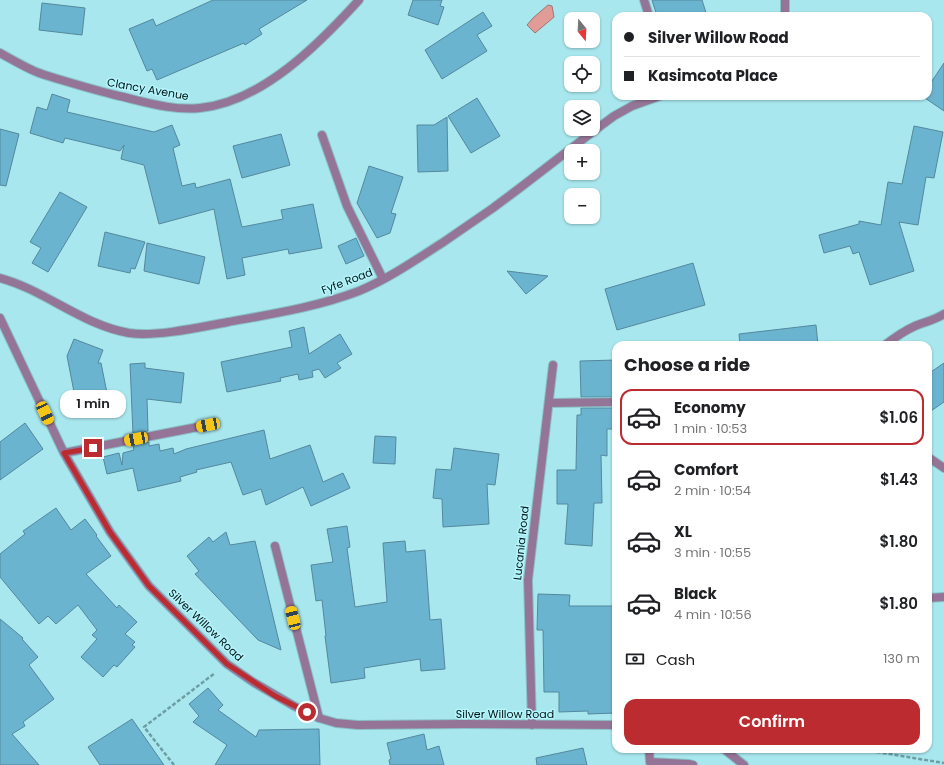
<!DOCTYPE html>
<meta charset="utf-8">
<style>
:root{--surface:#fff;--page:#f2f2f2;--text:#202124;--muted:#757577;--line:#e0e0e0;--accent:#bb2b30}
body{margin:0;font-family:Poppins,sans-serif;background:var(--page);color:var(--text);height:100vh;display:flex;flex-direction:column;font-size:15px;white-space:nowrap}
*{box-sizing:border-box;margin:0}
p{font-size:13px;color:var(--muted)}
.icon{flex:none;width:22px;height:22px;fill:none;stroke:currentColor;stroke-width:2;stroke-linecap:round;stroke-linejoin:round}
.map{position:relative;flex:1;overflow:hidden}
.side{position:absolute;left:612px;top:341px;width:320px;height:412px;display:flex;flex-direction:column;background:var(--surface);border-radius:12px;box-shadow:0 1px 3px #0004}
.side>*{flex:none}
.top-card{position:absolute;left:612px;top:12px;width:320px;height:88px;border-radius:12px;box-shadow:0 1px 3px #0004;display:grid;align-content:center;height:88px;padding:0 12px;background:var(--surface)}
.needle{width:26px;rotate:162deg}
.fabs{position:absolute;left:564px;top:12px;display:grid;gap:8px}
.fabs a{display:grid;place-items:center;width:36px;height:36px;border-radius:8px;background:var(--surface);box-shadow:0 1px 3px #0004;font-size:20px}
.end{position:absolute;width:18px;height:18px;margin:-9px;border:5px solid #bb2b30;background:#fff;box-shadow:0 0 0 2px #fff}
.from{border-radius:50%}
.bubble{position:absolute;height:28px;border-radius:12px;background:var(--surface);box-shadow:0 1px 3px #0004;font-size:13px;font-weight:600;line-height:28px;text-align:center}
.car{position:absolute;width:12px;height:24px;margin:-12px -6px;border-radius:5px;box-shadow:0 0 3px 1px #0007;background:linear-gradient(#f5c518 24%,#345 0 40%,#f5c518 0 76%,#345 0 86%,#f5c518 0)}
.top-card b{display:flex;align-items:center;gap:14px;height:38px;font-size:15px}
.top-card b+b{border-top:1px solid var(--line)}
.top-card i{width:10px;height:10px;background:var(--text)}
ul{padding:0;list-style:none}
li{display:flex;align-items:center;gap:12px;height:56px;margin:0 8px 6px;padding:0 4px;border:2px solid transparent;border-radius:12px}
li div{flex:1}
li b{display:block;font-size:15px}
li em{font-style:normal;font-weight:600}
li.current{border-color:var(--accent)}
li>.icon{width:36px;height:36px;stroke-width:1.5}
h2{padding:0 12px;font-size:18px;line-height:48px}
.pay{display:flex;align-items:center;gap:10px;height:44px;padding:0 12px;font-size:15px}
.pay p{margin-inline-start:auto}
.button{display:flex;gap:8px;margin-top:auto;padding:8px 12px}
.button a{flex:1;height:46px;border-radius:12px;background:var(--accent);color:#fff;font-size:16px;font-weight:600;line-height:46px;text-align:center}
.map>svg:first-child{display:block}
</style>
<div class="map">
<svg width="944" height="765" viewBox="0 0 944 765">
<rect width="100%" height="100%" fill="#a8e7ee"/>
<!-- water -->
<path fill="#e19c97" stroke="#9e7471" d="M548,5L552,6L554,17L535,33L527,25L533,18Z"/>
<!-- building -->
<path fill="#6ab4d0" stroke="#54889d" d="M213,0H307L259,29L262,34L245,45L244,43L157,80L152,69L147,71L129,29L153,19L156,26Z
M413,0H442L440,6L444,7L438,25L408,15Z
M652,0H702L707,16H657Z
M42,3L85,8L82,35L39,30Z
M483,12L492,26L477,35L487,51L442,79L425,50Z
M944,63V111L922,96H928V87Z
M52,94L70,100L67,112L154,132L172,125L180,145L173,148L182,186L195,183L196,188L230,179L242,227L283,219L281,210L313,204L322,248L289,254L288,249L242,258L245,275L227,279L214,209L159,224L144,165L121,159L124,145L120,151L65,138L63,143L30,133L37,107L47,110Z
M477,98L500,136L471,153L448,116Z
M447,117L448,171L418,172L417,125H434Z
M914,126L943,132L934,178L926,177L918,225L899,222L914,271L870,285L859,252L853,254L850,246L824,253L819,235L859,224V221L881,225L888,182L902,184Z
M0,129L19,134L6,186L0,185Z
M281,134L290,165L242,178L233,146Z
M369,166L403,177L391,213L396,214L390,233L377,238L357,203Z
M60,192L87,207L48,272L32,263L41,248L30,242Z
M105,232L145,242L135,269L131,268L130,273L98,266Z
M356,238L364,256L346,264L338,246Z
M147,243L205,257L199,284L144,271Z
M693,263L705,305L617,330L605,289Z
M507,271L548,276L526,294Z
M816,325L818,345H740L739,334Z
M304,327L309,354L340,334L352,354L337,363L341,368L325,378L319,369L312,371L313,377L299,380L298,374L280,378L281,381L227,392L221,362L292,347L289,331Z
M74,339L103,350L98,363H101L108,398L86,403L84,395L75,397L67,356Z
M616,360V394H615V397H581L580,361Z
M145,363V368L184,373L181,403L147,399L148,431L133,434L130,364Z
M944,363V402L928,413V374Z
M581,408H614V429H607V456L601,455L602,503H594L592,546L565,544L568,504H557V470H576L577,415H581Z
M25,423L43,449L0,480V442Z
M264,430L270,459L310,445L323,482L343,473L350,488L311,506L303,487L266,505L261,489L243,495L231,462L196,470L197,472L180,477L181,481L138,491L133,468L107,474L103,457L119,453L122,465L123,453L134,450L133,445L149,442V446L159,444L160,451L173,448L174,454L186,449Z
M375,436L396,437L395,464L373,463Z
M454,448L499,454L495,485L487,484L489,524L443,527L442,499L433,498L436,469L451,470Z
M56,508L71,530L85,519L97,535L96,536L111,556L86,574L117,608L119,605L137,622L125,634L135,642L132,645L135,647L117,667L114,665L103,677L81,657L97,639L92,635L97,630L78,605L56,624L48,616L39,624L0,577V554L25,534L23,531Z
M347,526L350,547L347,548L355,607L387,602L383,543L405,541L406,552L425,550L430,620L441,619L445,669L421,671L420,659L364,668L365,678L331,683L325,636H326L322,600L316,601L311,565L333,562L327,529Z
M226,532L230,545L255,541L281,650L258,640L195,574L199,571L187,556L209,537L213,542Z
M538,594L570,595L569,606H616V713L588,714V711L559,712V692H544L543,630H537Z
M0,619L23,638L22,639L38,657L29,665L54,699L23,722L25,726L12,734L39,765H0Z
M208,688L223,705L218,710L256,737L259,730L319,729L320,765H215L227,745L193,722L199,716L189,704Z
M132,719L164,765H100L88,747Z
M424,734L427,750L439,746L444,765H390L389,760L391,759L387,743Z
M583,748L587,765H537L536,758Z"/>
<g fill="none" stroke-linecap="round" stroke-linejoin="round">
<defs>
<path id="lane" d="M644,0L649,16
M322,135L347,206L383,279
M549,403L616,402
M275,546L319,718
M649,749L650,762L689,764L693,765
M724,749L744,765"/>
<path id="street" d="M785,0V16
M0,53C11,59 21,65 32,70C40,74 49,76 58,79C78,85 98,91 119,96C145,102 173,111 200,108C262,102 319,44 359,0
M0,278C45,290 82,325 129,333C157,337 201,327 228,322C272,314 317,307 359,291C390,278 417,259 445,241C461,230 477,219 493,208C534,178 573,146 614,116L632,106L660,96
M0,318L64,453L110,532L149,586L227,664L253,682L294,706L319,718L336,723L358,725L464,724L616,725
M885,345C894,338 904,331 915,326C924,322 935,320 944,314
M64,453L208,425
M928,457L944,468
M928,598L944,597
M532,725L528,580L553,365"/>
</defs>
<!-- lane casing -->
<use href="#lane" stroke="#8ac1c7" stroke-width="10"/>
<!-- street casing -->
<use href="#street" stroke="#8ac1c7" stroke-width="10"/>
<!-- path -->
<path stroke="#6e9ea4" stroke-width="2.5" stroke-dasharray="4 2" stroke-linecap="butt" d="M859,749L944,763
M174,765L144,727L215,673"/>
<!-- lane -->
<use href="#lane" stroke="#957597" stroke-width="8"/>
<!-- street -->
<use href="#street" stroke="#957597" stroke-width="8"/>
</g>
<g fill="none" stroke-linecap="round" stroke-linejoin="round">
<!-- route -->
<path stroke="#bb2b30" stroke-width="5" d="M93,448L64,453L110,532L149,586L227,664L275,696L307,712"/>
</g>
<g text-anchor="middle" stroke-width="3" stroke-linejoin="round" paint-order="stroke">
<!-- street labels -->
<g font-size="11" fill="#001517" stroke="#b5f5fc">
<text transform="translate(148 89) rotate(10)" y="4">Clancy Avenue</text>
<text transform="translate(347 281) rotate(-21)" y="4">Fyfe Road</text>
<text transform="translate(521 543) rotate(-84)" y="4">Lucania Road</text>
<text transform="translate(206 625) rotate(44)" y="4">Silver Willow Road</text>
<text x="505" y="718">Silver Willow Road</text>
</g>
</g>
</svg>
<div class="fabs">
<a><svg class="needle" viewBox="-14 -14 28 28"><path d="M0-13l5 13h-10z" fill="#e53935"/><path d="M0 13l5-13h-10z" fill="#757577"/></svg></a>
<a><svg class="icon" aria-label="locate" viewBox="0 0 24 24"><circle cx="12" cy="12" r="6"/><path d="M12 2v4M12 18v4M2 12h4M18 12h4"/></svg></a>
<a><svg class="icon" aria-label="layers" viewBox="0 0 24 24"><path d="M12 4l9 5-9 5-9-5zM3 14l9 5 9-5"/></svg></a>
<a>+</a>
<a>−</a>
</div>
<i class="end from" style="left:307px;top:712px"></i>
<i class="end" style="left:93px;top:448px"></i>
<div class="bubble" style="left:60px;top:390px;width:66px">1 min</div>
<i class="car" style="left:45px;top:413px;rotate:155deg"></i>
<i class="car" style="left:208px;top:425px;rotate:259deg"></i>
<i class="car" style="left:136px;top:439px;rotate:259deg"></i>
<i class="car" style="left:293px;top:618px;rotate:346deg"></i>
<div class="top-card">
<b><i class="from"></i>Silver Willow Road</b>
<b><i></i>Kasimcota Place</b>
</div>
<section class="side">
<h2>Choose a ride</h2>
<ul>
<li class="current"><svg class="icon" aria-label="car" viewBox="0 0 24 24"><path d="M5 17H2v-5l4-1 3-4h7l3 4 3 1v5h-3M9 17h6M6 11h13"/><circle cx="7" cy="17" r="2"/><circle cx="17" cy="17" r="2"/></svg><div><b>Economy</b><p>1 min · 10:53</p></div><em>$1.06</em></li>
<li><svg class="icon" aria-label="car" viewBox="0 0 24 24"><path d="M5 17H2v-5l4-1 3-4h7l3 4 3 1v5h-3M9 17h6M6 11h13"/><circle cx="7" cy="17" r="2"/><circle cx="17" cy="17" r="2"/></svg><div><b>Comfort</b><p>2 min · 10:54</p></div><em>$1.43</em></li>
<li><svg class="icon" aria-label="car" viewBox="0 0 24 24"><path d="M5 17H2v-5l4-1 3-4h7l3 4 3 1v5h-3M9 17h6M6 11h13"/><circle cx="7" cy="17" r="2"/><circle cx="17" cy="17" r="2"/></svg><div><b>XL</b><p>3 min · 10:55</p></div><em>$1.80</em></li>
<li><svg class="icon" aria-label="car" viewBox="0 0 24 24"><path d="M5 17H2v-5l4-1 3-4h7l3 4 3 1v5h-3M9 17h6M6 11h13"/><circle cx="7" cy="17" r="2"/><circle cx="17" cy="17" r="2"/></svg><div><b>Black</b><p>4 min · 10:56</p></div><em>$1.80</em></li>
</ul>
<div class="pay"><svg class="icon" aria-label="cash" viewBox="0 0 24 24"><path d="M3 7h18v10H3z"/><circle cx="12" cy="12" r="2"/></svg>Cash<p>130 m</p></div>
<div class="button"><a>Confirm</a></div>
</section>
</div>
